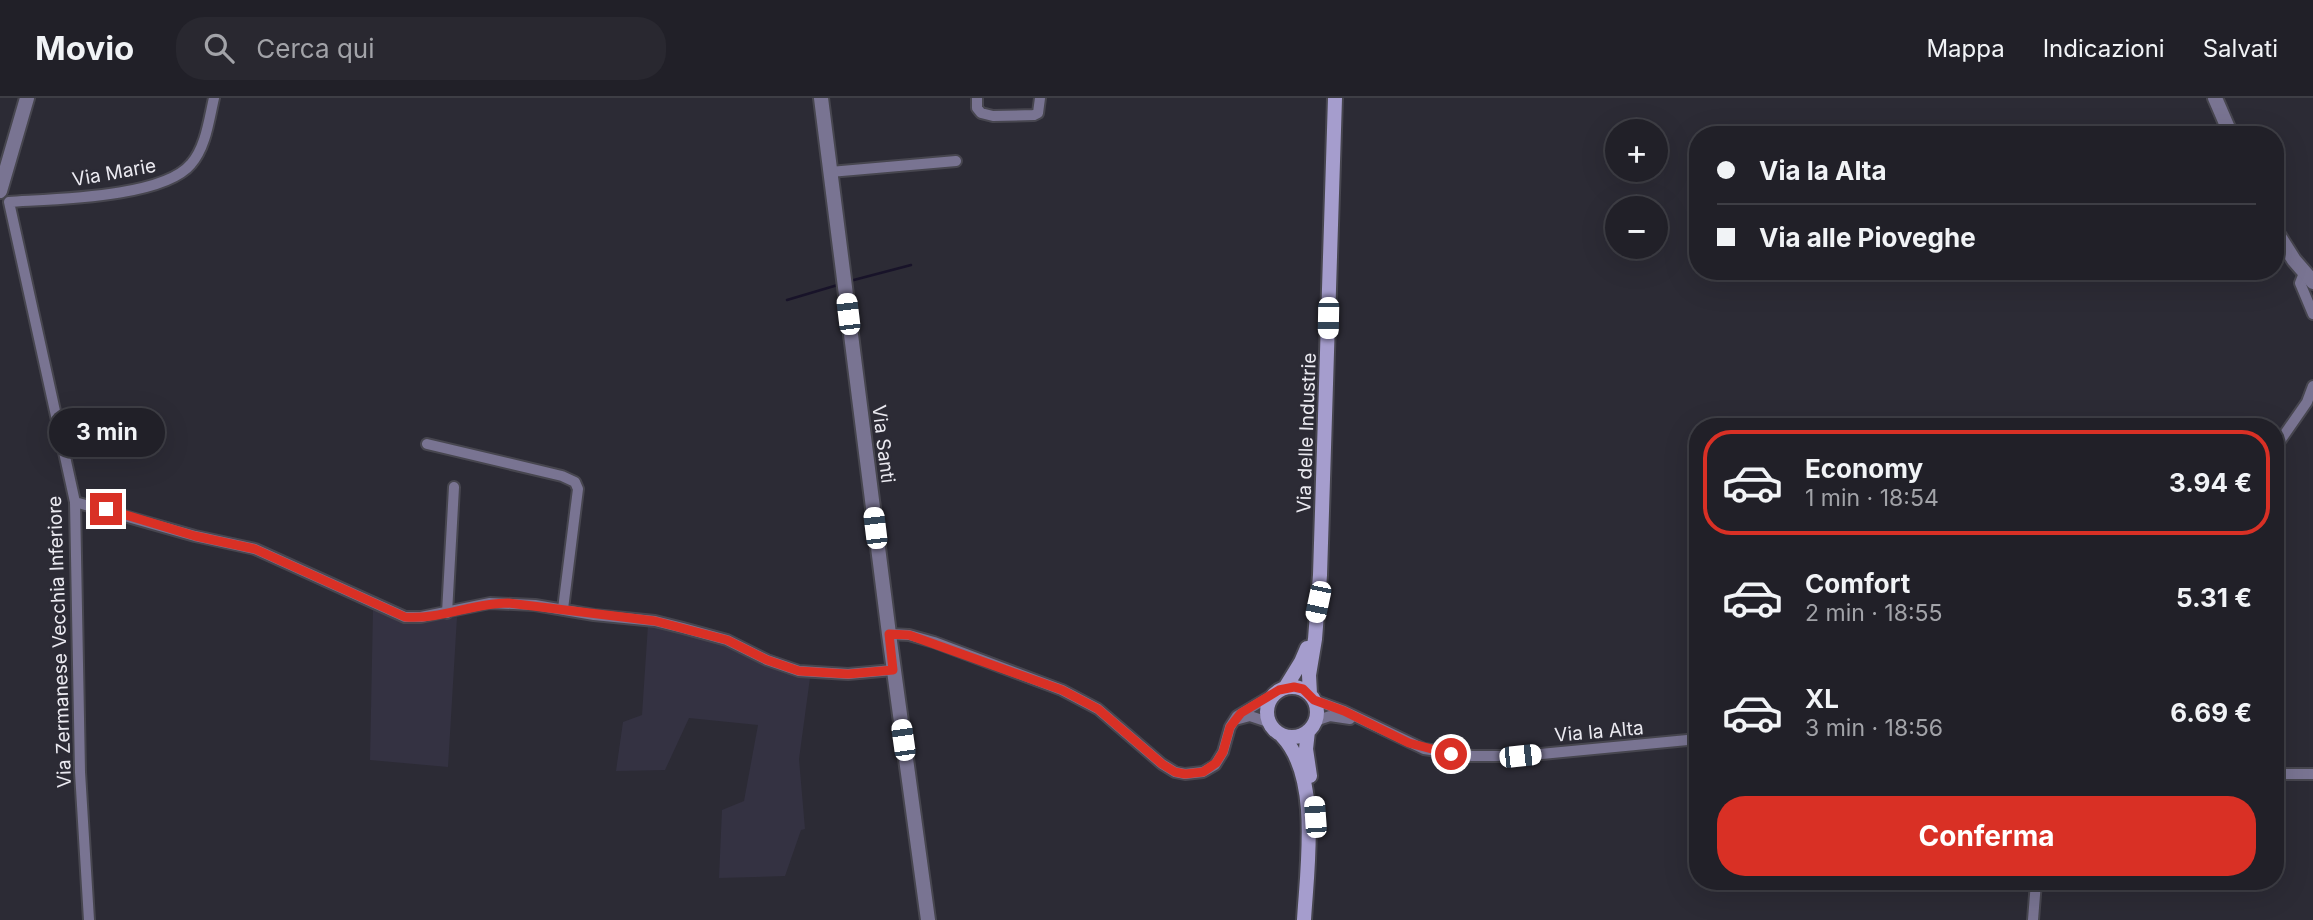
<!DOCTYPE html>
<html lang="it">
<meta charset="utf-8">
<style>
:root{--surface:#212028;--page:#292830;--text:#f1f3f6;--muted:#a2a3a8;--line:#3e3e45;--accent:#d93025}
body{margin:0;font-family:Inter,sans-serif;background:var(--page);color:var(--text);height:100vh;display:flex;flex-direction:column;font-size:26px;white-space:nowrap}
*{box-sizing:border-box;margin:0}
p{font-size:23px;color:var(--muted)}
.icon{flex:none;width:38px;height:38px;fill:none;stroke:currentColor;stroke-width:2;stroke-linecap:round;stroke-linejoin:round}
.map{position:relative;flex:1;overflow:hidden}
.panel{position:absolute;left:1689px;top:320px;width:595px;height:472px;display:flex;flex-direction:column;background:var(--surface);border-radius:28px;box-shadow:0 7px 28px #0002,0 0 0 2px var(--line)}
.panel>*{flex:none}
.hud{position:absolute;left:1689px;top:28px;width:595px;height:154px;border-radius:28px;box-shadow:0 7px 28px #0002,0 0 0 2px var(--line);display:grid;align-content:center;height:154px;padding:0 28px;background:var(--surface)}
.fabs{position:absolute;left:1605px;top:21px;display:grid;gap:14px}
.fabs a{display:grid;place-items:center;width:63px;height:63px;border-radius:50%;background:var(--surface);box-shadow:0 7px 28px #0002,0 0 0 2px var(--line);font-size:35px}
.end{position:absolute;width:32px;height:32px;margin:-16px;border:9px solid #d93025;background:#fff;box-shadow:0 0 0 4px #fff}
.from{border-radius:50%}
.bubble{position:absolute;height:49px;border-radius:24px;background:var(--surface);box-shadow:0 7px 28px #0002,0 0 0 2px var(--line);font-size:23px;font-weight:700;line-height:49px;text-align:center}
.car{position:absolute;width:21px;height:42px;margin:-21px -10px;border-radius:9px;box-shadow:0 0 5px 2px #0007;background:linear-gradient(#fff 24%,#345 0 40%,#fff 0 76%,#345 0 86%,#fff 0)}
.hud b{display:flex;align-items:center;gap:24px;height:66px;font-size:26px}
.hud b+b{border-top:2px solid var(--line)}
.hud i{width:18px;height:18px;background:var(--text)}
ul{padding:12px 0 0;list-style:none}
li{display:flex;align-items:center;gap:21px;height:105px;margin:0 14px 10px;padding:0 14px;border:4px solid transparent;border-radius:28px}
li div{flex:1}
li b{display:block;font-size:26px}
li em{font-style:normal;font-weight:700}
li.active{border-color:var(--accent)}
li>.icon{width:63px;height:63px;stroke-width:1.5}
.cta{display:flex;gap:14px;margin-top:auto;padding:14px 28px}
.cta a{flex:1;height:80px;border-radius:28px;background:var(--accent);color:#fff;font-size:28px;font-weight:700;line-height:80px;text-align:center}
header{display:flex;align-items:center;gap:42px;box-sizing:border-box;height:98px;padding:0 35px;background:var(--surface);border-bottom:2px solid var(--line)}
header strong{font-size:33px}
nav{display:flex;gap:38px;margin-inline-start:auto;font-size:24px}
.search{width:490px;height:63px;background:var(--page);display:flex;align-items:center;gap:18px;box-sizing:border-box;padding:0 24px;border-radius:28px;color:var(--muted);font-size:26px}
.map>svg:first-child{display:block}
</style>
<header>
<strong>Movio</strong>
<div class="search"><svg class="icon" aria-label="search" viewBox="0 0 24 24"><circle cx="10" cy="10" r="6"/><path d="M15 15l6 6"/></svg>Cerca qui</div>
<nav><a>Mappa</a><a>Indicazioni</a><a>Salvati</a></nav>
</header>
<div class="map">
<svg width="2313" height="822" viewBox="0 0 2313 822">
<rect width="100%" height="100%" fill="#2c2b35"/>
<!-- built -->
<path fill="#343242" d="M373,511L404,523L428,524L457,519L448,669L370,662Z
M648,527L679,532L725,546L789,576L810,580L799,661L805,731L801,732L785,778L719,780L722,712L744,703L758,627L689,620L665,672L616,673L623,624L642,617Z"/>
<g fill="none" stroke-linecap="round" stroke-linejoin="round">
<!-- stream -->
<path stroke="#181329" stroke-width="2.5" d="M850,183L911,167
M787,202L841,186"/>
<defs>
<path id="minor" d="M977,0V10L981,15L993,18L1034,17L1038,15L1040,0
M830,74L956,63
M9,104L75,404L80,674L89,822
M9,104C52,101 163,100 191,66C206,49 209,21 214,0
M2304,175L2300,185L2313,216
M427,346L562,378L575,384L578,391L563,511
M2275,350L2307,304L2313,288
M75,404L195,438L255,451L405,519H421L490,505L535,507L594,517L655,523L683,530L727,542L767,562L799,573L848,576L893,572
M447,515L454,389
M889,536L909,537L934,544L1062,592L1098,611L1162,666L1175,674L1185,676L1203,674L1215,667L1223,654L1230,629L1237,618L1274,596
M1314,602L1344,613L1424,651L1472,658H1520L1698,641
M1235,622L1250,618L1268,624
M1315,623L1330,618L1350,621
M2275,676H2313
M2033,822L2036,784"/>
<path id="tertiary" d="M821,0L889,536L928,822
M2215,0L2231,37
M0,93L27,0
M2275,132L2294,162L2313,184"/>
<path id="secondary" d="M1267 614a25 25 0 1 1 50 0a25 25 0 1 1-50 0Z
M1285,590L1301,564L1307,550
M1310,596L1309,577L1315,541L1320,477L1335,0
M1308,633L1306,651L1310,678
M1282,638C1321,679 1307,769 1304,822"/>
</defs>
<!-- minor casing -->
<use href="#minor" stroke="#47464f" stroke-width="14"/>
<!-- tertiary casing -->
<use href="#tertiary" stroke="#47464f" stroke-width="18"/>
<!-- secondary casing -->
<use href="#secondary" stroke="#47464f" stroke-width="18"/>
<!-- minor -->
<use href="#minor" stroke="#797492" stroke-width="10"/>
<!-- tertiary -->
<use href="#tertiary" stroke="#797492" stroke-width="14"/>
<!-- secondary -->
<use href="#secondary" stroke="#a59dcd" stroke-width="14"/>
</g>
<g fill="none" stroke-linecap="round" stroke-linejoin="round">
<!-- route -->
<path stroke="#d93025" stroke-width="9" d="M106,411L195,438L255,451L405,519C440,522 473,505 508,505L655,523L727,542L767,562L799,573L848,576L893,572L889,536L909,537L1062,592L1098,611L1162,666L1175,674L1185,676L1203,674L1216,665L1223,654L1230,629L1241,615L1279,592L1294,589L1303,591L1314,602L1344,613L1409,645L1451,656"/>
</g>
<g text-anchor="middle" stroke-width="5" stroke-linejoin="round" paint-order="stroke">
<!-- street labels -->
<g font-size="19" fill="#ebeaf1" stroke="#2c2b35">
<text transform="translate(114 74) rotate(-10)" y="7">Via Marie</text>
<text transform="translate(1306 335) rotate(-88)" y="7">Via delle Industrie</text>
<text transform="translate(884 346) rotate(83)" y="7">Via Santi</text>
<text transform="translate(59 544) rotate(-92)" y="7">Via Zermanese Vecchia Inferiore</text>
<text transform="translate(1599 633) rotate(-5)" y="7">Via la Alta</text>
</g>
</g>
</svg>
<div class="fabs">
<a>+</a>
<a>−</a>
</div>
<i class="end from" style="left:1451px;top:656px"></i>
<i class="end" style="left:106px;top:411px"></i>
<div class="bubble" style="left:49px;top:310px;width:116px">3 min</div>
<i class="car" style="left:848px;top:216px;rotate:353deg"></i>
<i class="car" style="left:1328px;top:220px;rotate:181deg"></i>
<i class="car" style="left:875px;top:430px;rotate:353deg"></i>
<i class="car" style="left:1318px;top:504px;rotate:192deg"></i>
<i class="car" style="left:903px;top:642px;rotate:352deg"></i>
<i class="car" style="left:1520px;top:658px;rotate:84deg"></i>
<i class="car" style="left:1315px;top:719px;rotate:356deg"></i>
<div class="hud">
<b><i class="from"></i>Via la Alta</b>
<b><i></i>Via alle Pioveghe</b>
</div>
<section class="panel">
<ul>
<li class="active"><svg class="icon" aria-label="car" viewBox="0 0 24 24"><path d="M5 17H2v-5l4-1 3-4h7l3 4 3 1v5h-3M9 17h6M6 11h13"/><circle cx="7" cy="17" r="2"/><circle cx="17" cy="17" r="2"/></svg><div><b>Economy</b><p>1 min · 18:54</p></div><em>3.94 €</em></li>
<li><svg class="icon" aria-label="car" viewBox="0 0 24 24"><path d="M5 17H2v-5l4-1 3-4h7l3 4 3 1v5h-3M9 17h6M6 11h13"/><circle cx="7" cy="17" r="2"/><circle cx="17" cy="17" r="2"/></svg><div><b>Comfort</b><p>2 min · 18:55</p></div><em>5.31 €</em></li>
<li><svg class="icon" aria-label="car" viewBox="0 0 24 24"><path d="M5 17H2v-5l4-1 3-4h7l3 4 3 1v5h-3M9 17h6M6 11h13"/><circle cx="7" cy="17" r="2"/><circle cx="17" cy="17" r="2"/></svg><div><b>XL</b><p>3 min · 18:56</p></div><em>6.69 €</em></li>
</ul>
<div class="cta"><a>Conferma</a></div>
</section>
</div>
